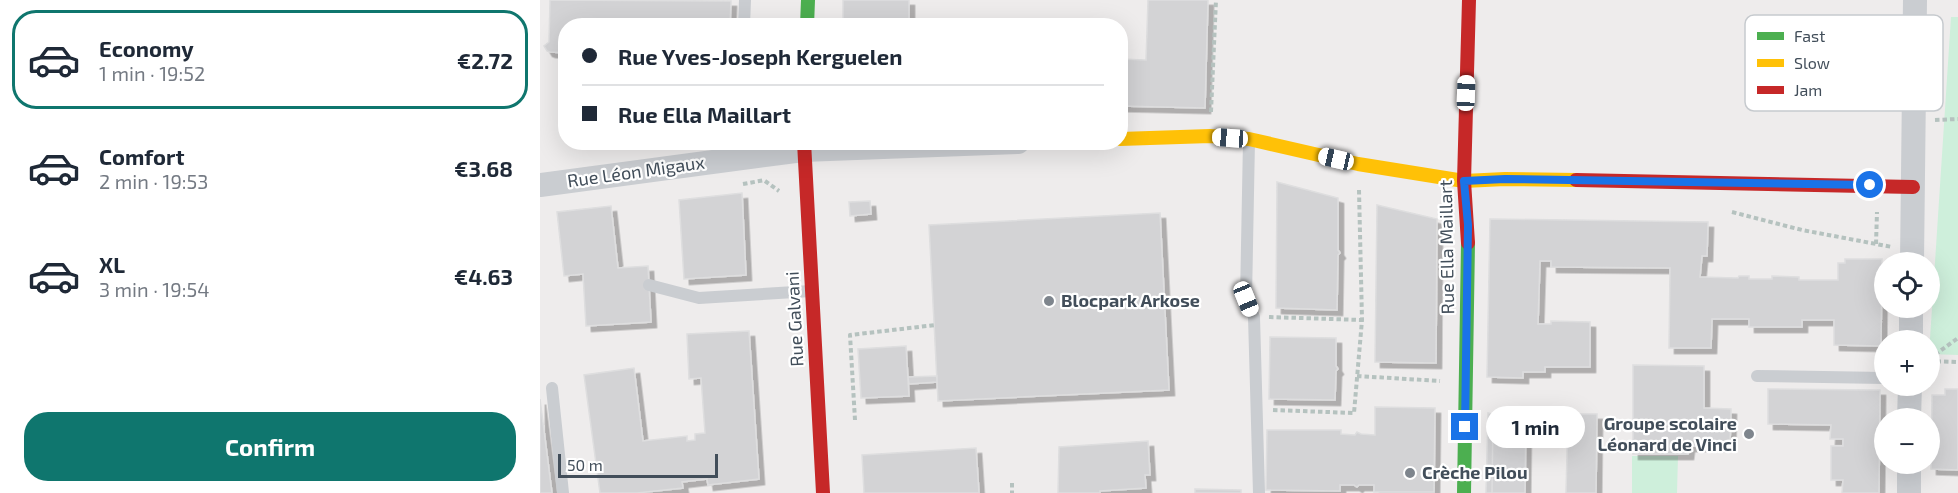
<!DOCTYPE html>
<meta charset="utf-8">
<style>
:root{--surface:#fff;--page:#f6f6f7;--text:#1f2937;--muted:#747a83;--line:#e0e1e3;--accent:#0f766e}
body{margin:0;font-family:"Exo 2",sans-serif;background:var(--page);color:var(--text);height:100vh;display:flex;flex-direction:column;font-size:22px;white-space:nowrap}
*{box-sizing:border-box;margin:0}
p{font-size:20px;color:var(--muted)}
.icon{flex:none;width:33px;height:33px;fill:none;stroke:currentColor;stroke-width:2;stroke-linecap:round;stroke-linejoin:round}
.map{position:relative;flex:1;overflow:hidden}
.sheet{display:flex;flex-direction:column;background:var(--surface);width:540px}
.sheet>*{flex:none}
.guide{position:absolute;left:18px;top:18px;width:570px;height:132px;border-radius:24px;box-shadow:0 6px 24px #0002;display:grid;align-content:center;height:132px;padding:0 24px;background:var(--surface)}
.controls{position:absolute;left:1334px;top:252px;display:grid;gap:12px}
.controls a{display:grid;place-items:center;width:66px;height:66px;border-radius:50%;background:var(--surface);box-shadow:0 6px 24px #0002;font-size:30px}
.scale{position:absolute;left:18px;bottom:15px;width:160px;box-sizing:border-box;padding-left:6px;border:3px solid #424e5a;border-top:0;font-size:16px;line-height:21px;white-space:nowrap;color:#424e5a;-webkit-text-stroke:4px #fff;paint-order:stroke}
.end{position:absolute;width:27px;height:27px;margin:-14px;border:8px solid #1a73e8;background:#fff;box-shadow:0 0 0 3px #fff}
.from{border-radius:50%}
.bubble{position:absolute;height:42px;border-radius:21px;background:var(--surface);box-shadow:0 6px 24px #0002;font-size:20px;font-weight:700;line-height:42px;text-align:center}
.car{position:absolute;width:18px;height:36px;margin:-18px -9px;border-radius:8px;box-shadow:0 0 4px 2px #0007;background:linear-gradient(#fff 24%,#345 0 40%,#fff 0 76%,#345 0 86%,#fff 0)}
.guide b{display:flex;align-items:center;gap:21px;height:57px;font-size:22px}
.guide b+b{border-top:2px solid var(--line)}
.guide i{width:15px;height:15px;background:var(--text)}
ul{padding:10px 0 0;list-style:none}
li{display:flex;align-items:center;gap:18px;height:99px;margin:0 12px 9px;padding:0 12px;border:3px solid transparent;border-radius:24px}
li div{flex:1}
li b{display:block;font-size:22px}
li em{font-style:normal;font-weight:700}
li.active{border-color:var(--accent)}
li>.icon{width:54px;height:54px;stroke-width:1.5}
.button{display:flex;gap:12px;margin-top:auto;padding:12px 24px}
.button a{flex:1;height:69px;border-radius:24px;background:var(--accent);color:#fff;font-size:24px;font-weight:700;line-height:69px;text-align:center}
main{display:flex;flex:1;min-height:0}
.map>svg:first-child{display:block}
</style>
<main>
<section class="sheet">
<ul>
<li class="active"><svg class="icon" aria-label="car" viewBox="0 0 24 24"><path d="M5 17H2v-5l4-1 3-4h7l3 4 3 1v5h-3M9 17h6M6 11h13"/><circle cx="7" cy="17" r="2"/><circle cx="17" cy="17" r="2"/></svg><div><b>Economy</b><p>1 min · 19:52</p></div><em>€2.72</em></li>
<li><svg class="icon" aria-label="car" viewBox="0 0 24 24"><path d="M5 17H2v-5l4-1 3-4h7l3 4 3 1v5h-3M9 17h6M6 11h13"/><circle cx="7" cy="17" r="2"/><circle cx="17" cy="17" r="2"/></svg><div><b>Comfort</b><p>2 min · 19:53</p></div><em>€3.68</em></li>
<li><svg class="icon" aria-label="car" viewBox="0 0 24 24"><path d="M5 17H2v-5l4-1 3-4h7l3 4 3 1v5h-3M9 17h6M6 11h13"/><circle cx="7" cy="17" r="2"/><circle cx="17" cy="17" r="2"/></svg><div><b>XL</b><p>3 min · 19:54</p></div><em>€4.63</em></li>
</ul>
<div class="button"><a>Confirm</a></div>
</section>
<div class="map">
<svg width="1418" height="493" viewBox="0 0 1418 493">
<defs>
<filter id="shadow"><feDropShadow dx="5.5" dy="5.5" stdDeviation="0" flood-color="#0004"/></filter>
</defs>
<rect width="100%" height="100%" fill="#eeecec"/>
<!-- green -->
<path fill="#ceefdb" d="M1411,17H1418V355L1389,354Z
M1092,456H1138L1137,493H1092Z"/>
<!-- building -->
<path fill="#d3d3d5" stroke="#dededf" stroke-width="1.5" filter="url(#shadow)" d="M10,0L191,1L190,26H26V53L10,52L7,51L4,46L9,42Z
M303,0H369V26H303Z
M608,0H668L665,108L580,106V59L606,60Z
M737,182L798,198V250L800,253L798,255L797,310L736,308Z
M202,193L206,275L144,279L139,200Z
M330,201L331,214L310,216L309,202Z
M837,205L897,219L896,363L835,362Z
M71,206L78,268L108,266L111,322L46,326L43,274L24,276L17,212Z
M620,213L629,390L398,401L389,225Z
M950,219L1168,222L1167,256H1162L1160,277L1198,278L1199,276H1209V279H1232V276L1259,277V280H1298V263H1305V259H1342L1341,346L1294,345V320H1262V327H1209V319H1172L1171,348H1129L1130,268L1011,267V261H1000L998,324H1011V321L1050,322V367H1005V372H983V378L947,377Z
M209,331L219,479L168,485L167,479L142,482L143,488L97,493H60L44,375L94,368L103,441L147,436V441L155,440V434L165,433L161,378L149,379L147,334Z
M730,337L796,338V366L798,369L796,371L795,400L729,399Z
M366,346L369,396L321,398L318,349Z
M1093,365L1164,366V408L1191,409L1190,446H1149L1148,454H1093Z
M397,376V382L369,384L368,377Z
M1228,389L1340,390L1339,493H1302L1303,480H1291V446H1303V439H1290L1291,425L1228,424Z
M1405,389H1418V470L1391,469L1392,395H1405Z
M0,399L12,493H0Z
M835,407L895,408L894,492H834V485H819L817,487L814,485H800V491L726,490L727,430H801V434L815,435L817,432L821,434L835,435Z
M948,413L953,414L952,493H946Z
M953,414H986L985,493H952Z
M1028,414H1057L1056,493H1026Z
M608,441L610,475H605L606,488L560,491V493H518L519,447Z
M436,448L439,493H324L322,455Z
M655,489L701,490V493H655Z"/>
<g fill="none" stroke-linecap="round" stroke-linejoin="round">
<!-- path -->
<path stroke="#b5c2bf" stroke-width="4" stroke-dasharray="4.5 3" stroke-linecap="butt" d="M671,112L676,0
M1395,120L1418,119
M225,181L239,191
M203,184L225,180
M1192,212L1262,230L1352,247
M1336,244L1337,212
M729,317L822,320
M1389,359L1418,338
M1389,361L1418,362
M817,376L900,381
M733,410L814,413L822,320L819,190
M315,420L310,335L395,325
M472,483V493"/>
<!-- lane -->
<path stroke="#cacdd1" stroke-width="12" d="M204,26L205,0
M709,140L706,299L714,317L719,493
M109,285L159,298L271,291
M1217,376L1344,378
M12,388L23,493"/>
<!-- street -->
<path stroke="#cacdd1" stroke-width="24" d="M0,185L263,150L478,142
M1372,262L1375,0
M1371,340V308
M1369,418L1370,386
M1369,493V464"/>
<!-- fast -->
<path stroke="#4caf50" stroke-width="14" d="M267,26L268,0
M924,493L928,243"/>
<!-- slow -->
<path stroke="#ffc107" stroke-width="14" d="M580,139L670,136L709,139L818,164L924,181L965,179L1036,180"/>
<!-- jam -->
<path stroke="#c62828" stroke-width="14" d="M264,142L283,493
M1036,180L1373,187
M928,243L924,181L929,0"/>
</g>
<g fill="none" stroke-linecap="round" stroke-linejoin="round">
<!-- route -->
<path stroke="#1a73e8" stroke-width="8" d="M925,427L928,225L924,181L965,179L1330,185"/>
</g>
<!-- markers -->
<g fill="#7e858d" stroke="#fff" stroke-width="2">
<circle cx="509" cy="301" r="6"/>
<circle cx="1209" cy="434" r="6"/>
<circle cx="870" cy="473" r="6"/>
</g>
<g text-anchor="middle" stroke-width="4.5" stroke-linejoin="round" paint-order="stroke">
<!-- street labels -->
<g font-size="18" fill="#424e5a" stroke="#fff">
<text transform="translate(96 172) rotate(-8)" y="6">Rue Léon Migaux</text>
<text transform="translate(907 247) rotate(-91)" y="6">Rue Ella Maillart</text>
<text transform="translate(255 319) rotate(-93)" y="6">Rue Galvani</text>
</g>
<!-- poi labels -->
<g font-size="18" font-weight="bold" fill="#424e5a" stroke="#fff" text-anchor="start">
<text x="521" y="307">Blocpark Arkose</text>
<text x="1197" y="430" text-anchor="end">Groupe scolaire<tspan x="1197" dy="21">Léonard de Vinci</tspan></text>
<text x="882" y="479">Crèche Pilou</text>
</g>
</g>
<!-- legend -->
<rect x="1205" y="15" width="198" height="96" rx="9" fill="#fff" stroke="#c6cace" stroke-width="1.5"/>
<rect x="1217" y="32" width="27" height="8" fill="#4caf50"/>
<rect x="1217" y="59" width="27" height="8" fill="#ffc107"/>
<rect x="1217" y="86" width="27" height="8" fill="#c62828"/>
<g font-size="16" fill="#424e5a">
<text x="1254" y="42">Fast</text>
<text x="1254" y="69">Slow</text>
<text x="1254" y="96">Jam</text>
</g>
</svg>
<div class="controls">
<a><svg class="icon" aria-label="locate" viewBox="0 0 24 24"><circle cx="12" cy="12" r="6"/><path d="M12 2v4M12 18v4M2 12h4M18 12h4"/></svg></a>
<a>+</a>
<a>−</a>
</div>
<div class="scale">50 m</div>
<i class="end from" style="left:1330px;top:185px"></i>
<i class="end" style="left:925px;top:427px"></i>
<div class="bubble" style="left:946px;top:406px;width:99px">1 min</div>
<i class="car" style="left:926px;top:93px;rotate:2deg"></i>
<i class="car" style="left:690px;top:138px;rotate:274deg"></i>
<i class="car" style="left:796px;top:159px;rotate:283deg"></i>
<i class="car" style="left:706px;top:299px;rotate:158deg"></i>
<div class="guide">
<b><i class="from"></i>Rue Yves-Joseph Kerguelen</b>
<b><i></i>Rue Ella Maillart</b>
</div>
</div>
</main>
